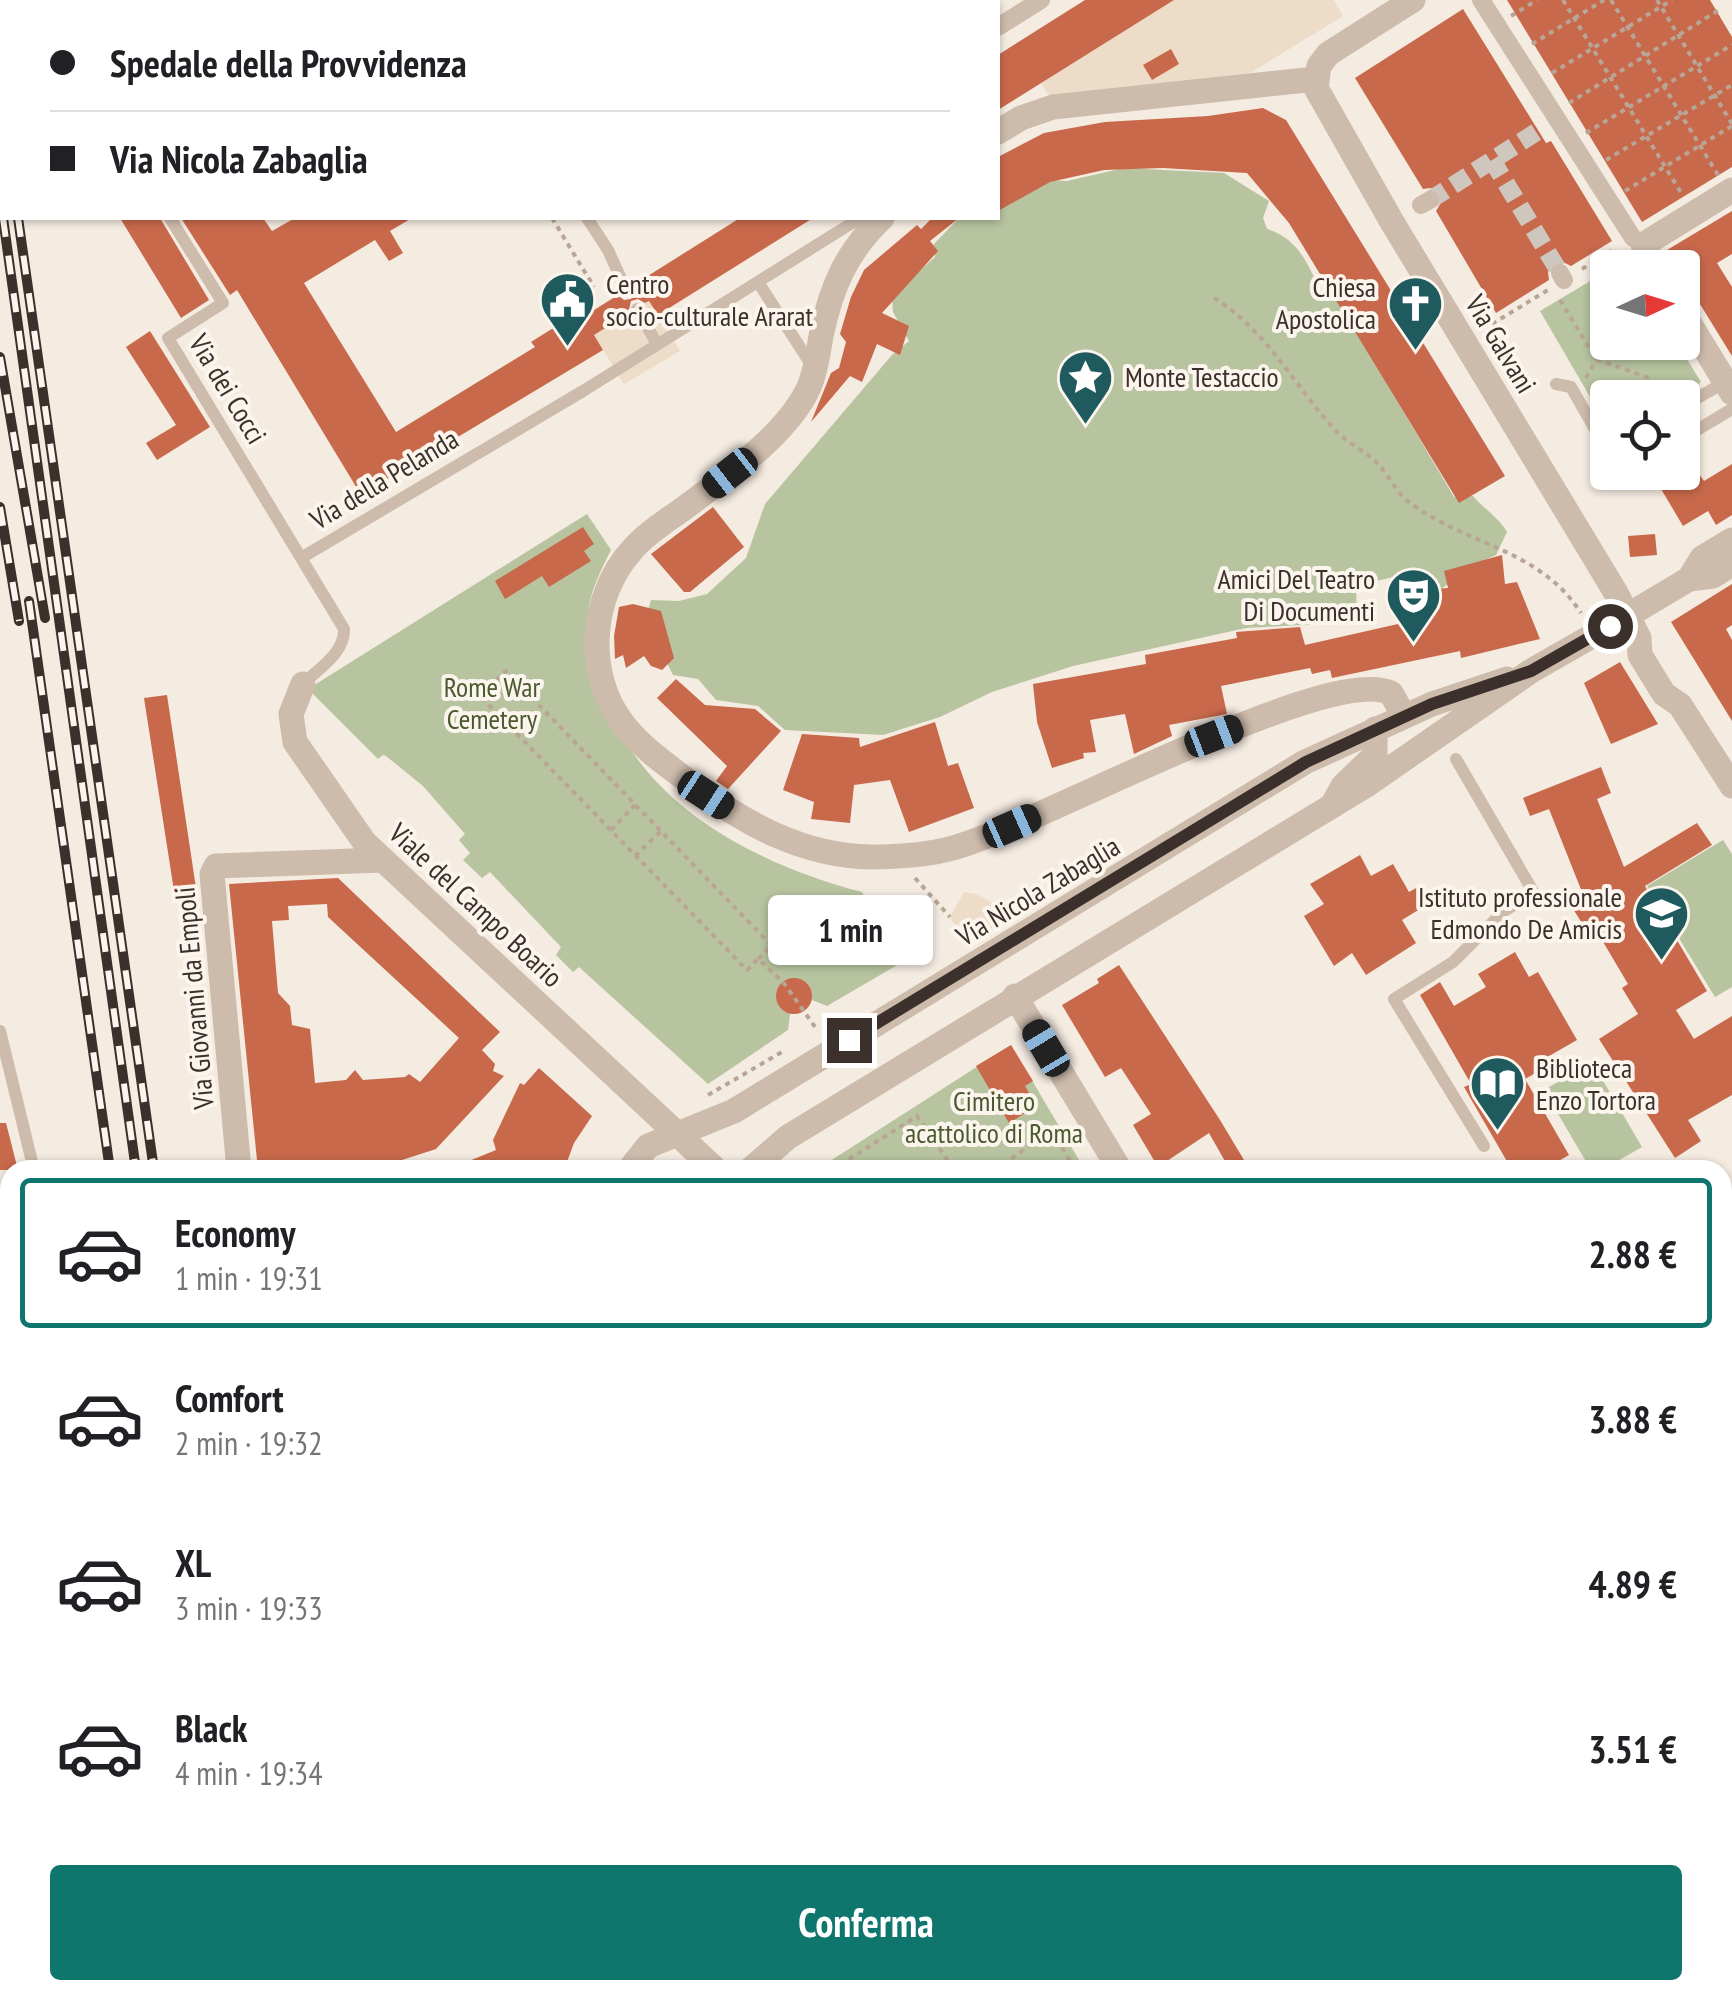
<!DOCTYPE html>
<html lang="it">
<meta charset="utf-8">
<style>
:root{--surface:#fff;--page:#f2f2f2;--text:#202124;--muted:#757577;--line:#e0e0e0;--accent:#0f766e}
body{margin:0;font-family:"PT Sans Narrow",sans-serif;background:var(--page);color:var(--text);height:100vh;display:flex;flex-direction:column;font-size:38px;white-space:nowrap}
*{box-sizing:border-box;margin:0}
p{font-size:32px;color:var(--muted)}
.icon{flex:none;width:55px;height:55px;fill:none;stroke:currentColor;stroke-width:2;stroke-linecap:round;stroke-linejoin:round}
.map{position:relative;flex:1;overflow:hidden}
.sheet{position:absolute;left:0px;top:1160px;width:1732px;height:840px;display:flex;flex-direction:column;background:var(--surface);border-radius:30px 30px 0 0;box-shadow:0 2px 8px #0004}
.sheet>*{flex:none}
.top-card{position:absolute;left:0px;top:0px;width:1000px;height:220px;box-shadow:0 2px 8px #0004;display:grid;align-content:center;height:220px;padding:0 50px;background:var(--surface)}
.needle{width:65px;rotate:86deg}
.controls{position:absolute;left:1590px;top:250px;display:grid;gap:20px}
.controls a{display:grid;place-items:center;width:110px;height:110px;border-radius:10px;background:var(--surface);box-shadow:0 2px 8px #0004;font-size:50px}
.end{position:absolute;width:45px;height:45px;margin:-22px;border:12px solid #3b302b;background:#fff;box-shadow:0 0 0 5px #fff}
.from{border-radius:50%}
.bubble{position:absolute;height:70px;border-radius:10px;background:var(--surface);box-shadow:0 2px 8px #0004;font-size:32px;font-weight:700;line-height:70px;text-align:center}
.car{position:absolute;width:30px;height:60px;margin:-30px -15px;border-radius:12px;box-shadow:0 0 8px 2px #0007;background:linear-gradient(#222 24%,#8ab4d8 0 40%,#222 0 76%,#8ab4d8 0 86%,#222 0)}
.top-card b{display:flex;align-items:center;gap:35px;height:95px;font-size:38px}
.top-card b+b{border-top:2px solid var(--line)}
.top-card i{width:25px;height:25px;background:var(--text)}
ul{padding:18px 0 0;list-style:none}
li{display:flex;align-items:center;gap:30px;height:150px;margin:0 20px 15px;padding:0 30px;border:5px solid transparent;border-radius:10px}
li div{flex:1}
li b{display:block;font-size:38px}
li em{font-style:normal;font-weight:700}
li.on{border-color:var(--accent)}
li>.icon{width:90px;height:90px;stroke-width:1.5}
.button{display:flex;gap:20px;margin-top:auto;padding:20px 50px}
.button a{flex:1;height:115px;border-radius:10px;background:var(--accent);color:#fff;font-size:40px;font-weight:700;line-height:115px;text-align:center}
.map>svg:first-child{display:block}
</style>
<div class="map">
<svg width="1732" height="2000" viewBox="0 0 1732 2000">
<rect width="100%" height="100%" fill="#f4ebe1"/>
<!-- green -->
<path fill="#b8c4a0" d="M1124,168L1224,173L1269,201L1263,218L1267,229C1304,241 1309,271 1326,301L1339,297L1367,350L1454,497L1473,496C1484,509 1499,518 1507,532L1496,555L1474,565L1441,589L1400,592L1393,577L1356,586L1357,622L1246,628L1073,666L992,692L940,717L883,735L785,730L758,706L716,700L698,679L673,675L667,663V633L647,614L651,600L679,601L707,594L746,558L765,504L892,355L909,341L893,312L892,296L935,257L934,244L959,218H998V196L1047,180L1067,181Z
M1607,271L1608,342L1677,343L1701,382L1679,397L1608,398L1607,426L1540,311Z
M587,514L611,550C600,572 587,597 588,622C589,638 597,658 601,674C604,688 606,705 613,718C657,814 764,866 862,892L899,964L827,1006L812,1000L805,1010L790,1014L788,1030L708,1084L579,967L573,972L556,955L561,947L490,872L482,878L463,860L470,853L459,840L465,834L423,786L386,756L383,755L378,759L308,689Z
M1723,840L1732,854V987L1715,997L1647,886Z
M1011,1045L1085,1170H816Z
M1592,1062L1642,1147L1602,1170H1591L1544,1090Z
M1732,1565V1678L1723,1689V1570Z"/>
<!-- plaza -->
<path fill="#ecdcc8" d="M1174,0H1334L1343,16L1250,73L1052,100L1041,83Z
M649,301L680,351L624,384L594,335Z
M964,892L976,894L993,903L996,927L967,944L950,917Z
M1044,1990H1380L1391,1994L1402,1990H1454L1461,2000H1046Z"/>
<!-- building -->
<path fill="#c8694b" fill-rule="evenodd" d="M1085,0H1174L998,110V55Z
M1507,0H1710L1732,37V167L1642,222Z
M1463,9L1546,143L1551,141L1612,241L1571,266L1561,261L1553,263L1548,272L1549,280L1496,313L1436,211L1442,201L1440,193L1431,188L1423,189L1355,78Z
M1171,49L1179,64L1152,80L1143,65Z
M1263,108L1286,120L1505,476L1459,503L1289,223L1247,173L1163,168L1104,170L1050,182L998,211V157L1044,133L1105,122L1208,116Z
M1732,211V254L1717,263L1732,287V356L1682,275V268H1678L1667,250Z
M120,218H160L209,300L181,318Z
M181,218H263L272,231L295,218H412L390,231L403,253L389,261L375,240L304,283L396,432L535,347L531,342L574,315L583,317L618,295L624,300L631,299L636,292L635,285L643,279L740,218H813L658,315L649,301L645,303L638,299L631,301L628,314L594,335L603,350L361,495L237,290L230,295Z
M932,218H959L930,241L938,251L882,313L909,326L900,355L877,344L862,382L850,376L811,422L831,373L839,368L846,342L840,334L851,297L864,270L917,225L921,229Z
M150,331L210,427L157,460L146,443L176,425L126,347Z
M1682,450L1704,481L1732,464V515L1716,525L1708,511L1683,526L1651,472H1682Z
M713,507L744,547L690,592H684L651,554Z
M583,527L594,544L584,551L591,561L549,587L542,576L505,599L495,581Z
M1655,534L1657,555L1630,557L1628,536Z
M1502,555L1505,584L1517,582L1540,639L1461,658L1460,651L1332,678L1330,670L1312,674L1310,668L1221,686L1227,714L1169,725L1172,736L1134,754L1125,714L1090,720L1096,752L1083,753L1084,758L1052,768L1037,722L1033,684L1146,664L1145,655L1237,638L1236,632L1300,627L1305,645L1398,624L1389,592L1448,588L1444,571Z
M1732,584V625L1726,629L1732,640V721L1671,622Z
M633,604L661,611L674,658L662,670L651,666L644,656L626,668L623,655L615,659L614,636L619,607Z
M1620,662L1658,724L1611,744L1584,683Z
M676,679L705,705L755,709L781,731L728,789L716,781L727,766L657,698Z
M167,695L196,888L174,891L144,698Z
M935,722L948,766L958,763L974,808L909,832L890,780L854,785L850,823L811,819L814,802L783,790L802,734L859,738L860,747Z
M1601,767L1611,793L1597,799L1624,867L1697,823L1712,845L1645,886L1707,991L1676,1010L1694,1039L1732,1016V1095L1688,1120L1701,1141L1675,1158L1599,1039L1638,1014L1622,988L1628,984L1599,935L1592,939L1568,901L1582,892L1549,809L1530,816L1523,798Z
M1360,855L1371,876L1393,864L1409,892L1418,887L1428,904L1402,920L1416,943L1366,975L1352,953L1334,966L1304,916L1324,904L1310,884Z
M338,878L500,1032L482,1050L495,1064L493,1071L504,1076L436,1149L402,1160L406,1170H258L229,884ZM327,904L328,917L459,1038L420,1082L409,1074L405,1077L363,1080L355,1070L346,1080L315,1083L310,1029L292,1025L290,1006L278,993L272,921L289,920L288,906Z
M1515,952L1529,977L1538,972L1577,1040L1537,1063L1541,1070L1525,1079L1569,1155L1543,1170H1512L1464,1087L1471,1084L1420,995L1440,982L1454,1006L1486,987L1478,974Z
M1119,965L1220,1120L1250,1170H1230L1209,1133L1158,1167L1133,1125L1151,1114L1121,1068L1105,1077L1062,1005L1099,983L1097,979Z
M776 996a18 18 0 1 1 36 0a18 18 0 1 1-36 0Z
M1011,1045L1033,1081L1025,1086L1037,1106L1009,1123L976,1066Z
M539,1068L592,1116L574,1143L564,1170H447L496,1150L493,1140L520,1083L524,1085Z
M0,1123H6L18,1170H0Z"/>
<g fill="none" stroke-linecap="round" stroke-linejoin="round">
<!-- pedestrian-tunnel -->
<path stroke="#cfc6bd" stroke-width="18" stroke-dasharray="18 9" stroke-linecap="butt" d="M1492,160L1560,273
M1430,200L1538,131"/>
<!-- path -->
<path stroke="#b9a596" stroke-width="4" stroke-dasharray="5 5" stroke-linecap="butt" d="M418,0L420,2
M1563,0L1683,196
M1611,0L1718,175
M1657,0L1732,124
M341,2L345,0
M1511,16L1537,0
M1532,44L1604,0
M1552,73L1672,0
M1569,103L1719,10
M1586,133L1732,45
M1606,160L1732,85
M1625,191L1732,126
M552,218L594,287
M1582,269L1616,248
M1214,298C1264,328 1294,384 1333,428C1344,441 1362,449 1375,461C1388,473 1395,492 1409,502C1467,546 1539,548 1581,613
M1560,300L1596,359L1652,379
M1492,324L1548,290
M1586,378L1608,338
M611,830L635,805
M635,856L661,831
M915,878L950,917
M758,959L772,946L506,671L480,696L747,970L758,959L783,982L818,1031
M708,1095L782,1052
M832,1170L917,1116L954,1170
M995,1170L1052,1130L1075,1170
M1722,1589L1732,1587
M1722,1645L1732,1637
M1722,1818L1732,1822"/>
<!-- service -->
<path stroke="#cdbbac" stroke-width="12" d="M34,0L36,2
M454,0L456,2
M170,218L223,303L168,338L344,629C345,653 319,668 303,684
M587,218L608,250L626,290
M758,282L814,369
M637,309L657,344
M1556,384L1571,387L1608,452
M1682,407L1725,382
M1682,439L1732,409
M301,558L583,391L860,218
M1456,759L1534,893L1504,911L1453,962L1394,999L1484,1146
M0,1031L34,1170
M1722,1761L1732,1751
M0,1846L10,1847
M1722,1922L1732,1911
M1226,1990L1240,2000
M1256,1990L1287,2000
M1614,1990L1620,2000
M1585,2000L1588,1990"/>
<!-- pedestrian -->
<path stroke="#cdbbac" stroke-width="18" d="M971,0L973,2
M1481,0L1633,238
M998,27L1041,0
M1421,205L1430,200
M1560,273L1564,280"/>
<!-- minor -->
<path stroke="#cdbbac" stroke-width="25" d="M998,132L1021,118L1053,107L1315,79
M882,218C846,252 831,288 821,336C818,353 816,371 809,387C789,432 730,474 691,503C672,518 648,531 632,550C590,596 584,675 624,725C642,748 668,766 692,784C745,824 803,856 871,857C898,857 927,855 953,848C1036,826 1328,663 1391,693L1404,716
M1656,268L1643,245L1732,190
M1682,311L1732,393
M1689,579L1702,558L1732,540
M1627,616L1689,579L1713,576L1732,564
M303,684L291,714L295,742L365,843L716,1170
M1332,806L1343,786L1375,755V729
M1015,996L1120,1170
M239,1170L212,874L216,866L382,860
M628,2000L629,1990
M779,2000L791,1990"/>
<!-- tertiary -->
<path stroke="#cdbbac" stroke-width="25" d="M1413,0L1328,54L1319,66L1316,88L1392,222L1616,593L1639,638L1640,655L1664,694L1680,705L1732,786
M629,1170L648,1146L734,1111L1305,762L1432,704L1507,679
M750,1170L788,1137L1368,784L1531,671L1627,616
M0,1429L10,1425
M1073,1990L1079,2000
M275,2000L276,1990
M1106,2000L1108,1990
M1160,2000L1171,1990"/>
<!-- secondary -->
<path stroke="#a18a7d" stroke-width="25" d="M0,1816H10
M0,1879H10
M1181,1990L1196,2000
M1306,1990L1322,2000"/>
<!-- primary -->
<path stroke="#7d675c" stroke-width="25" d="M1722,1730L1732,1719
M1722,1790L1732,1779
M1656,1990L1662,2000
M1424,2000L1430,1990"/>
<!-- tram -->
<path stroke="#3b302b" stroke-width="2.5" d="M1722,1769L1732,1758
M1620,1990L1626,2000"/>
<defs>
<path id="rail" d="M0,39L2,53
M0,117L2,132
M3,218L136,1170
M18,218L154,1170
M0,357L45,618
M0,507L19,621
M29,601L110,1170
M160,2000L162,1990
M176,2000L178,1990
M220,2000L221,1990"/>
</defs>
<!-- rail casing -->
<use href="#rail" stroke="#3b302b" stroke-width="10"/>
<!-- rail -->
<use href="#rail" stroke="#fbf5ee" stroke-width="6" stroke-dasharray="19" stroke-linecap="butt"/>
</g>
<g fill="none" stroke-linecap="round" stroke-linejoin="round">
<!-- route -->
<path stroke="#3b302b" stroke-width="12" d="M849,1040L1306,762L1432,704L1531,671L1610,626"/>
</g>
<!-- icons -->
<defs>
<symbol id="civic-pin" viewBox="-11 -11 22 30"><path d="M0 17L-7.5 6A9.5 9.5 0 1 1 7.5 6Z" fill="#1f5a5e" stroke="#fbf5ee"/><path d="M-.6-6.5H3V-4.5H.6V-3L4-1V1h2V6H-6V1h2V-1L-.6-3ZM-1.2 2.5V6h2.4V2.5Z" fill="#fff"/></symbol>
<symbol id="church-pin" viewBox="-11 -11 22 30"><path d="M0 17L-7.5 6A9.5 9.5 0 1 1 7.5 6Z" fill="#1f5a5e" stroke="#fbf5ee"/><path d="M-1.2-6h2.4v3.5h3.3v2.4h-3.3V6h-2.4V-.1h-3.3v-2.4h3.3Z" fill="#fff"/></symbol>
<symbol id="sight-pin" viewBox="-11 -11 22 30"><path d="M0 17L-7.5 6A9.5 9.5 0 1 1 7.5 6Z" fill="#1f5a5e" stroke="#fbf5ee"/><path d="M0-6L1.8-2.2L6-1.7L2.9 1.2L3.7 5.4L0 3.3L-3.7 5.4L-2.9 1.2L-6-1.7L-1.8-2.2Z" fill="#fff"/></symbol>
<symbol id="theatre-pin" viewBox="-11 -11 22 30"><path d="M0 17L-7.5 6A9.5 9.5 0 1 1 7.5 6Z" fill="#1f5a5e" stroke="#fbf5ee"/><path d="M-5-5.5Q0-4 5-5.5V0Q5 5 0 6Q-5 5-5 0ZM-3.3-2.5H-1v1.5H-3.3ZM1-2.5H3.3v1.5H1ZM-2.8 1Q0 5.5 2.8 1Z" fill="#fff"/></symbol>
<symbol id="school-pin" viewBox="-11 -11 22 30"><path d="M0 17L-7.5 6A9.5 9.5 0 1 1 7.5 6Z" fill="#1f5a5e" stroke="#fbf5ee"/><path d="M0-5L7-2L0 1L-7-2ZM-4 1L0 2.5L4 1V4Q0 6-4 4Z" fill="#fff"/></symbol>
<symbol id="library-pin" viewBox="-11 -11 22 30"><path d="M0 17L-7.5 6A9.5 9.5 0 1 1 7.5 6Z" fill="#1f5a5e" stroke="#fbf5ee"/><path d="M-6-4Q-3-5.5-.7-3.5V5Q-3 3-6 4ZM6-4Q3-5.5 .7-3.5V5Q3 3 6 4Z" fill="#fff"/></symbol>
</defs>
<g fill-rule="evenodd">
<use href="#civic-pin" x="536" y="268" width="63" height="86"/>
<use href="#church-pin" x="1384" y="272" width="63" height="86"/>
<use href="#sight-pin" x="1054" y="346" width="63" height="86"/>
<use href="#theatre-pin" x="1382" y="564" width="63" height="86"/>
<use href="#school-pin" x="1630" y="882" width="63" height="86"/>
<use href="#library-pin" x="1466" y="1052" width="63" height="86"/>
</g>
<g text-anchor="middle" stroke-width="8" stroke-linejoin="round" paint-order="stroke">
<!-- poi labels -->
<g font-size="28" fill="#3b302b" stroke="#fbf5ee" text-anchor="start">
<text x="606" y="294">Centro<tspan x="606" dy="32">socio-culturale Ararat</tspan></text>
<text x="1376" y="297" text-anchor="end">Chiesa<tspan x="1376" dy="32">Apostolica</tspan></text>
<text x="1125" y="387">Monte Testaccio</text>
<text x="1375" y="589" text-anchor="end">Amici Del Teatro<tspan x="1375" dy="32">Di Documenti</tspan></text>
<text x="1622" y="907" text-anchor="end">Istituto professionale<tspan x="1622" dy="32">Edmondo De Amicis</tspan></text>
<text x="1536" y="1078">Biblioteca<tspan x="1536" dy="32">Enzo Tortora</tspan></text>
</g>
<!-- street labels -->
<g font-size="28" fill="#3b302b" stroke="#fbf5ee">
<text transform="translate(1501 344) rotate(59)" y="10">Via Galvani</text>
<text transform="translate(228 389) rotate(59)" y="10">Via dei Cocci</text>
<text transform="translate(384 479) rotate(-31)" y="10">Via della Pelanda</text>
<text transform="translate(1038 891) rotate(-31)" y="10">Via Nicola Zabaglia</text>
<text transform="translate(476 905) rotate(43)" y="10">Viale del Campo Boario</text>
<text transform="translate(194 998) rotate(-95)" y="10">Via Giovanni da Empoli</text>
</g>
<!-- park labels -->
<g font-size="28" fill="#4a5a2e" stroke="#fbf5ee">
<text x="492" y="697">Rome War<tspan x="492" dy="32">Cemetery</tspan></text>
<text x="994" y="1111">Cimitero<tspan x="994" dy="32">acattolico di Roma</tspan></text>
</g>
</g>
</svg>
<div class="controls">
<a><svg class="needle" viewBox="-14 -14 28 28"><path d="M0-13l5 13h-10z" fill="#e53935"/><path d="M0 13l5-13h-10z" fill="#757577"/></svg></a>
<a><svg class="icon" aria-label="locate" viewBox="0 0 24 24"><circle cx="12" cy="12" r="6"/><path d="M12 2v4M12 18v4M2 12h4M18 12h4"/></svg></a>
</div>
<i class="end from" style="left:1610px;top:626px"></i>
<i class="end" style="left:849px;top:1040px"></i>
<div class="bubble" style="left:768px;top:895px;width:165px">1 min</div>
<i class="car" style="left:730px;top:473px;rotate:232deg"></i>
<i class="car" style="left:1214px;top:736px;rotate:69deg"></i>
<i class="car" style="left:706px;top:795px;rotate:123deg"></i>
<i class="car" style="left:1012px;top:826px;rotate:66deg"></i>
<i class="car" style="left:1046px;top:1048px;rotate:329deg"></i>
<div class="top-card">
<b><i class="from"></i>Spedale della Provvidenza</b>
<b><i></i>Via Nicola Zabaglia</b>
</div>
<section class="sheet">
<ul>
<li class="on"><svg class="icon" aria-label="car" viewBox="0 0 24 24"><path d="M5 17H2v-5l4-1 3-4h7l3 4 3 1v5h-3M9 17h6M6 11h13"/><circle cx="7" cy="17" r="2"/><circle cx="17" cy="17" r="2"/></svg><div><b>Economy</b><p>1 min · 19:31</p></div><em>2.88 €</em></li>
<li><svg class="icon" aria-label="car" viewBox="0 0 24 24"><path d="M5 17H2v-5l4-1 3-4h7l3 4 3 1v5h-3M9 17h6M6 11h13"/><circle cx="7" cy="17" r="2"/><circle cx="17" cy="17" r="2"/></svg><div><b>Comfort</b><p>2 min · 19:32</p></div><em>3.88 €</em></li>
<li><svg class="icon" aria-label="car" viewBox="0 0 24 24"><path d="M5 17H2v-5l4-1 3-4h7l3 4 3 1v5h-3M9 17h6M6 11h13"/><circle cx="7" cy="17" r="2"/><circle cx="17" cy="17" r="2"/></svg><div><b>XL</b><p>3 min · 19:33</p></div><em>4.89 €</em></li>
<li><svg class="icon" aria-label="car" viewBox="0 0 24 24"><path d="M5 17H2v-5l4-1 3-4h7l3 4 3 1v5h-3M9 17h6M6 11h13"/><circle cx="7" cy="17" r="2"/><circle cx="17" cy="17" r="2"/></svg><div><b>Black</b><p>4 min · 19:34</p></div><em>3.51 €</em></li>
</ul>
<div class="button"><a>Conferma</a></div>
</section>
</div>
